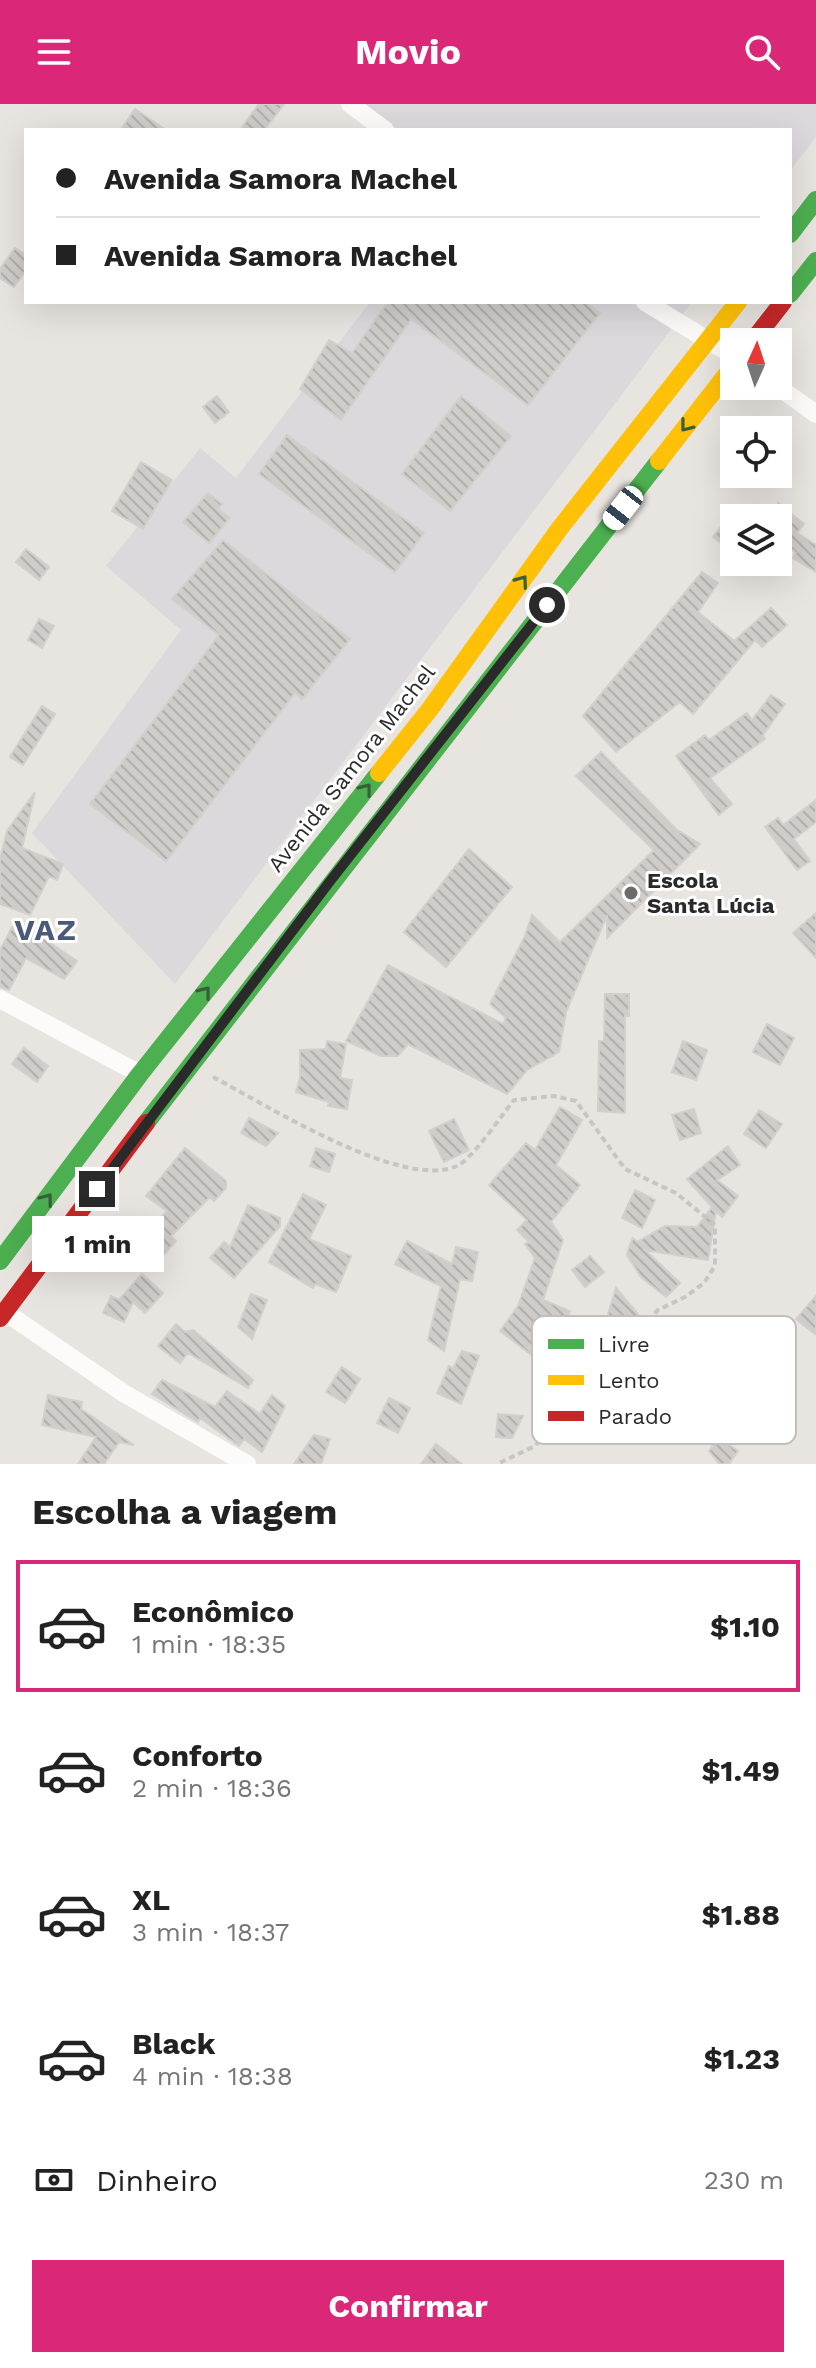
<!DOCTYPE html>
<html lang="pt">
<meta charset="utf-8">
<style>
:root{--surface:#fff;--page:#f2f2f2;--text:#222;--muted:#767676;--line:#e0e0e0;--accent:#db2777}
body{margin:0;font-family:"Work Sans",sans-serif;background:var(--page);color:var(--text);height:100vh;display:flex;flex-direction:column;font-size:30px;white-space:nowrap}
*{box-sizing:border-box;margin:0}
p{font-size:26px;color:var(--muted)}
.icon{flex:none;width:44px;height:44px;fill:none;stroke:currentColor;stroke-width:2;stroke-linecap:round;stroke-linejoin:round}
.map{position:relative;height:1360px;overflow:hidden}
.details{display:flex;flex-direction:column;background:var(--surface);flex:1}
.details>*{flex:none}
.hud{position:absolute;left:24px;top:24px;width:768px;height:176px;border-radius:0px;box-shadow:0 8px 32px #0002;display:grid;align-content:center;height:176px;padding:0 32px;background:var(--surface)}
.needle{width:52px;rotate:3deg}
.tools{position:absolute;left:720px;top:224px;display:grid;gap:16px}
.tools a{display:grid;place-items:center;width:72px;height:72px;border-radius:0px;background:var(--surface);box-shadow:0 8px 32px #0002;font-size:40px}
.end{position:absolute;width:36px;height:36px;margin:-18px;border:10px solid #2a2a2a;background:#fff;box-shadow:0 0 0 4px #fff}
.from{border-radius:50%}
.bubble{position:absolute;height:56px;border-radius:0px;background:var(--surface);box-shadow:0 8px 32px #0002;font-size:26px;font-weight:700;line-height:56px;text-align:center}
.car{position:absolute;width:24px;height:48px;margin:-24px -12px;border-radius:10px;box-shadow:0 0 6px 2px #0007;background:linear-gradient(#fff 24%,#345 0 40%,#fff 0 76%,#345 0 86%,#fff 0)}
.hud b{display:flex;align-items:center;gap:28px;height:76px;font-size:30px}
.hud b+b{border-top:2px solid var(--line)}
.hud i{width:20px;height:20px;background:var(--text)}
ul{padding:0;list-style:none}
li{display:flex;align-items:center;gap:24px;height:132px;margin:0 16px 12px;padding:0 16px;border:4px solid transparent;border-radius:0px}
li div{flex:1}
li b{display:block;font-size:30px}
li em{font-style:normal;font-weight:700}
li.on{border-color:var(--accent)}
li>.icon{width:72px;height:72px;stroke-width:1.5}
h2{padding:0 32px;font-size:36px;line-height:96px}
.pay{display:flex;align-items:center;gap:20px;height:88px;padding:0 32px;font-size:30px}
.pay p{margin-inline-start:auto}
.action{display:flex;gap:16px;margin-top:auto;padding:16px 32px}
.action a{flex:1;height:92px;border-radius:0px;background:var(--accent);color:#fff;font-size:32px;font-weight:700;line-height:92px;text-align:center}
header{display:flex;justify-content:space-between;align-items:center;height:104px;padding:0 32px;background:var(--accent);color:#fff;font-size:36px;font-weight:700}
.map>svg:first-child{display:block}
</style>
<header><svg class="icon" aria-label="menu" viewBox="0 0 24 24"><path d="M4 6h16M4 12h16M4 18h16"/></svg>Movio<svg class="icon" aria-label="search" viewBox="0 0 24 24"><circle cx="10" cy="10" r="6"/><path d="M15 15l6 6"/></svg></header>
<div class="map">
<svg width="816" height="1360" viewBox="0 0 816 1360">
<defs>
<pattern id="building-back-hatch" width="6" height="6" patternUnits="userSpaceOnUse" patternTransform="scale(2)"><rect width="6" height="6" fill="#cfccc9"/><path d="M-1 5l2 2M0 0l6 6M5-1l2 2" fill="none" stroke="#b2afad"/></pattern>
</defs>
<rect width="100%" height="100%" fill="#e8e4e0"/>
<!-- industrial -->
<path fill="#dbd9db" d="M361,0H816V33L790,67V26H399Z
M370,198H692L175,880L32,729L181,526L106,462L200,344L236,374Z"/>
<!-- building -->
<path fill="url(#building-back-hatch)" stroke="#d3d0cc" stroke-width="2" d="M259,0H284L264,26H240Z
M135,5L166,26H121Z
M15,144L26,151V166L14,183L0,174V165Z
M388,198H585L600,209L528,301L411,215L341,316L300,285L329,236L352,249Z
M217,292L229,308L215,319L203,303Z
M461,292L511,332L450,407L402,370Z
M287,331L424,429L395,468L259,370Z
M141,358L172,376L143,425L112,407Z
M208,389L222,400L218,405L230,414L209,439L183,418Z
M778,399L804,420L797,429L816,441V468L793,454L796,449L787,441L778,451Z
M723,420L734,428V449L713,433Z
M223,436L350,535L302,595L295,589L166,757L90,700L219,531L172,495Z
M26,445L49,463L39,476L16,458Z
M702,468L718,479L698,508L734,537L771,504L787,521L762,543L755,536L693,610L680,598L616,648L583,612Z
M39,515L54,522L42,544L28,536Z
M771,591L785,600L763,631L765,635L710,674L732,700L719,711L676,652L705,631L709,636L747,609L752,616Z
M42,602L55,610L23,661L10,653Z
M601,648L677,726L700,740L607,834V811L566,908L559,948L527,966L507,990L408,940L398,952H381L346,937L388,861L503,920L506,914L490,900L524,834L532,811L560,838L654,746L576,672Z
M35,688L22,744L63,760L57,776L49,772L30,811L0,800V755L7,727Z
M816,696V718L794,735L810,757L797,766L765,723L778,714L783,721Z
M469,745L512,783L446,863L404,828Z
M816,809V854L793,829Z
M16,816L77,857L64,875L26,854L9,886L0,883V846Z
M605,890H629V912H625V1009L598,1007L599,937H604Z
M767,920L794,934L780,961L753,948Z
M327,937L346,940L340,974L352,976L347,1005L328,1002L329,998L296,988L300,974V946L326,945Z
M683,937L707,946L696,976L672,968Z
M24,944L48,962L37,978L12,960Z
M560,1003L582,1016L556,1061L580,1081L551,1118L563,1136L543,1196L570,1207L546,1262L500,1227L518,1202L535,1154L525,1140L529,1138L517,1126L527,1116L489,1081L526,1039L535,1046Z
M694,1005L701,1029L680,1036L672,1011Z
M759,1006L782,1020L766,1044L744,1030Z
M249,1014L278,1029L266,1042L241,1029Z
M454,1015L469,1046L444,1058L429,1027Z
M728,1042L740,1061L717,1076L738,1092L722,1113L716,1107L708,1156L645,1146L680,1179L666,1193L641,1173L627,1151L629,1143L633,1134L637,1138L665,1122L697,1123L712,1103L687,1075Z
M185,1044L226,1077V1084L214,1097L210,1093L171,1132L176,1137L153,1163L133,1143L167,1107L146,1092Z
M316,1044L335,1050L329,1068L310,1062Z
M635,1086L655,1096L642,1124L622,1114Z
M303,1090L326,1101L309,1135L351,1152L336,1188L315,1180L313,1184L269,1158Z
M248,1101L280,1114V1122L234,1174L210,1154L224,1138L230,1143Z
M407,1137L452,1160L456,1143L478,1148L472,1177L460,1175L444,1247L428,1236L441,1182L395,1160Z
M590,1152L604,1168L585,1183L572,1166Z
M142,1170L163,1189L145,1209L133,1198L124,1218L103,1209L111,1192L119,1196Z
M616,1184L638,1210L632,1228L618,1223L608,1210Z
M251,1190L267,1196L252,1235L238,1223Z
M816,1192V1231L796,1215Z
M176,1220L185,1228L193,1226L253,1276L248,1284L188,1249L180,1259L158,1242Z
M462,1247L479,1252L461,1300L437,1289L449,1262L453,1264Z
M342,1263L360,1275L345,1299L326,1288Z
M162,1276L215,1303L227,1287L260,1310L272,1291L285,1302L262,1348L244,1335L239,1342L200,1314L198,1318L152,1290Z
M48,1291L82,1298L81,1305L134,1341L119,1338L104,1360H78L96,1333L42,1321Z
M389,1294L410,1304L398,1329L377,1319Z
M498,1310L523,1312L512,1334L496,1333Z
M314,1331L330,1335L321,1360H294Z
M718,1333L738,1347L729,1360H719L709,1347Z
M436,1340L462,1360H421Z"/>
<g fill="none" stroke-linecap="round" stroke-linejoin="round">
<!-- path -->
<path stroke="#c6c6c5" stroke-width="4" stroke-dasharray="6 4" stroke-linecap="butt" d="M213,973C265,1000 402,1087 457,1062C473,1054 501,1012 514,996L554,992L576,997L625,1065L676,1089L715,1121V1162L704,1179L685,1193L658,1206L641,1223L612,1273L592,1294L560,1314L535,1342L497,1360"/>
<!-- street -->
<path stroke="#fcfbfa" stroke-width="18" d="M350,0L385,26
M645,198L734,252
M777,282L816,310
M0,895L140,970
M5,1208L125,1290L247,1360"/>
<!-- fast -->
<path stroke="#4caf50" stroke-width="18" d="M790,130L816,96
M790,190L816,157
M146,1019L659,357
M0,1157L140,970L379,669"/>
<!-- slow -->
<path stroke="#ffc107" stroke-width="18" d="M659,357L734,261
M379,669L430,605L560,424L738,198"/>
<!-- jam -->
<path stroke="#c62828" stroke-width="18" d="M752,238L783,198
M0,1214L146,1019"/>
</g>
<!-- one-way arrows -->
<defs><path id="oneway-chevron" d="M-2-3.5L2.5 0L-2 3.5" fill="none" stroke-width="1.6" stroke-linecap="round" stroke-linejoin="round" transform="scale(2)"/></defs>
<g stroke="#385f39">
<use href="#oneway-chevron" transform="translate(686 322) rotate(128)"/>
<use href="#oneway-chevron" transform="translate(522 477) rotate(-54)"/>
<use href="#oneway-chevron" transform="translate(366 685) rotate(-52)"/>
<use href="#oneway-chevron" transform="translate(205 888) rotate(-52)"/>
<use href="#oneway-chevron" transform="translate(47 1095) rotate(-53)"/>
</g>
<g fill="none" stroke-linecap="round" stroke-linejoin="round">
<!-- route -->
<path stroke="#2a2a2a" stroke-width="10" d="M97,1085L331,776L547,501"/>
</g>
<!-- markers -->
<circle fill="#6c6b6a" stroke="#fff" stroke-width="3" cx="631" cy="789" r="8"/>
<g text-anchor="middle" stroke-width="6" stroke-linejoin="round" paint-order="stroke">
<!-- street labels -->
<g font-size="22" fill="#2a2a2a" stroke="#fff">
<text transform="translate(351 664) rotate(-52)" y="8">Avenida Samora Machel</text>
</g>
<!-- poi labels -->
<g font-size="22" font-weight="bold" fill="#2a2a2a" stroke="#fff" text-anchor="start">
<text x="647" y="784">Escola<tspan x="647" dy="25">Santa Lúcia</tspan></text>
</g>
<!-- district labels -->
<g font-size="30" font-weight="bold" letter-spacing="2" fill="#4b5a7a" stroke="#fff">
<text x="46" y="836">VAZ</text>
</g>
</g>
<!-- legend -->
<rect x="532" y="1212" width="264" height="128" rx="12" fill="#fff" stroke="#bfbfbf" stroke-width="2"/>
<rect x="548" y="1235" width="36" height="10" fill="#4caf50"/>
<rect x="548" y="1271" width="36" height="10" fill="#ffc107"/>
<rect x="548" y="1307" width="36" height="10" fill="#c62828"/>
<g font-size="22" fill="#2a2a2a">
<text x="598" y="1248">Livre</text>
<text x="598" y="1284">Lento</text>
<text x="598" y="1320">Parado</text>
</g>
</svg>
<div class="tools">
<a><svg class="needle" viewBox="-14 -14 28 28"><path d="M0-13l5 13h-10z" fill="#e53935"/><path d="M0 13l5-13h-10z" fill="#767676"/></svg></a>
<a><svg class="icon" aria-label="locate" viewBox="0 0 24 24"><circle cx="12" cy="12" r="6"/><path d="M12 2v4M12 18v4M2 12h4M18 12h4"/></svg></a>
<a><svg class="icon" aria-label="layers" viewBox="0 0 24 24"><path d="M12 4l9 5-9 5-9-5zM3 14l9 5 9-5"/></svg></a>
</div>
<i class="end from" style="left:547px;top:501px"></i>
<i class="end" style="left:97px;top:1085px"></i>
<div class="bubble" style="left:32px;top:1112px;width:132px">1 min</div>
<i class="car" style="left:623px;top:404px;rotate:218deg"></i>
<div class="hud">
<b><i class="from"></i>Avenida Samora Machel</b>
<b><i></i>Avenida Samora Machel</b>
</div>
</div>
<section class="details">
<h2>Escolha a viagem</h2>
<ul>
<li class="on"><svg class="icon" aria-label="car" viewBox="0 0 24 24"><path d="M5 17H2v-5l4-1 3-4h7l3 4 3 1v5h-3M9 17h6M6 11h13"/><circle cx="7" cy="17" r="2"/><circle cx="17" cy="17" r="2"/></svg><div><b>Econômico</b><p>1 min · 18:35</p></div><em>$1.10</em></li>
<li><svg class="icon" aria-label="car" viewBox="0 0 24 24"><path d="M5 17H2v-5l4-1 3-4h7l3 4 3 1v5h-3M9 17h6M6 11h13"/><circle cx="7" cy="17" r="2"/><circle cx="17" cy="17" r="2"/></svg><div><b>Conforto</b><p>2 min · 18:36</p></div><em>$1.49</em></li>
<li><svg class="icon" aria-label="car" viewBox="0 0 24 24"><path d="M5 17H2v-5l4-1 3-4h7l3 4 3 1v5h-3M9 17h6M6 11h13"/><circle cx="7" cy="17" r="2"/><circle cx="17" cy="17" r="2"/></svg><div><b>XL</b><p>3 min · 18:37</p></div><em>$1.88</em></li>
<li><svg class="icon" aria-label="car" viewBox="0 0 24 24"><path d="M5 17H2v-5l4-1 3-4h7l3 4 3 1v5h-3M9 17h6M6 11h13"/><circle cx="7" cy="17" r="2"/><circle cx="17" cy="17" r="2"/></svg><div><b>Black</b><p>4 min · 18:38</p></div><em>$1.23</em></li>
</ul>
<div class="pay"><svg class="icon" aria-label="cash" viewBox="0 0 24 24"><path d="M3 7h18v10H3z"/><circle cx="12" cy="12" r="2"/></svg>Dinheiro<p>230 m</p></div>
<div class="action"><a>Confirmar</a></div>
</section>
